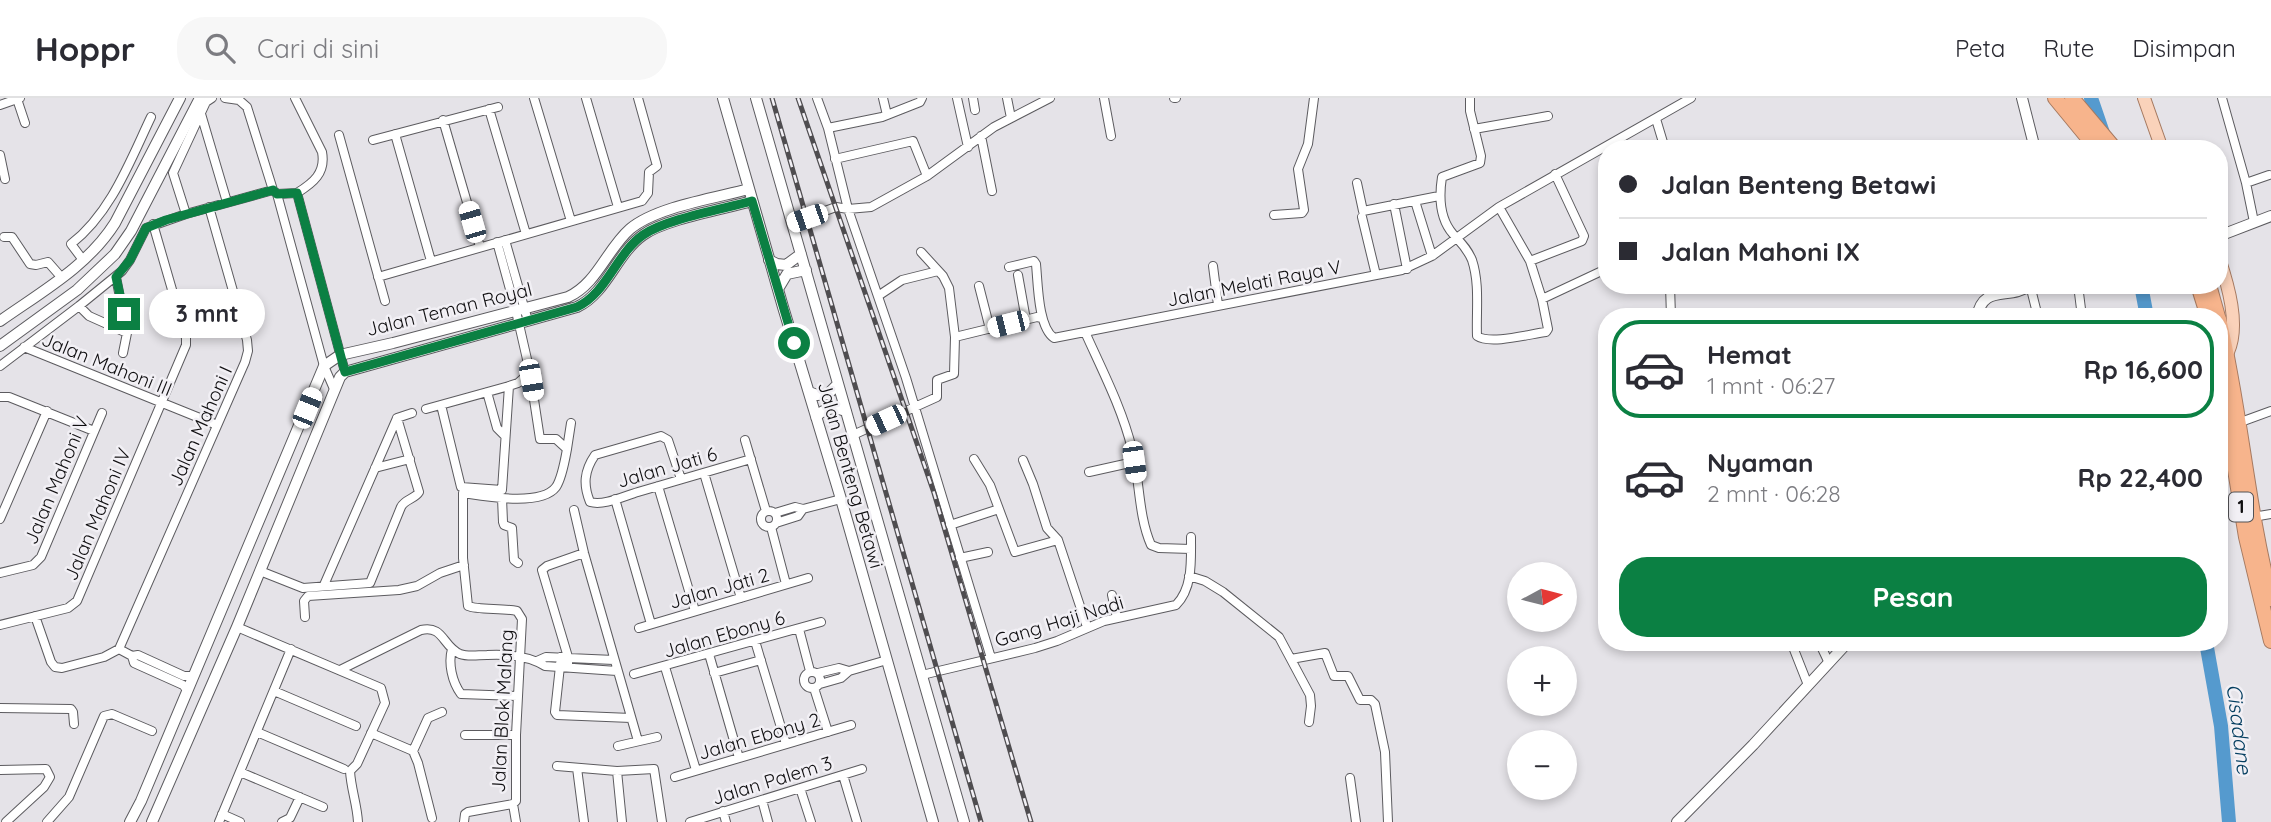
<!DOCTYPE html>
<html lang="id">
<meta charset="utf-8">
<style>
:root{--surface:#fff;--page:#f7f7f7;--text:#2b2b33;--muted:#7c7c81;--line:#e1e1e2;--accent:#0b8043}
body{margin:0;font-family:Quicksand,sans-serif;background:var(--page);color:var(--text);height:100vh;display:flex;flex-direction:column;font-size:26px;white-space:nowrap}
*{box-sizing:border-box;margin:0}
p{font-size:23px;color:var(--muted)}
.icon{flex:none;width:38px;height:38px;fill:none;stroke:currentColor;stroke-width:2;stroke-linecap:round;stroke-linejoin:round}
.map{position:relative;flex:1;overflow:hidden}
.details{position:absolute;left:1598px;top:210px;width:630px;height:343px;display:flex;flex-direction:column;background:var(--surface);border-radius:28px;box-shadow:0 4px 10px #0003}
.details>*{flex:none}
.top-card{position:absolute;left:1598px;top:42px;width:630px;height:154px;border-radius:28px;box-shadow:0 4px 10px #0003;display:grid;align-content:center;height:154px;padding:0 21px;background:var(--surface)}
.needle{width:46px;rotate:83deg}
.buttons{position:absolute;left:1507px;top:464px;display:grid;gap:14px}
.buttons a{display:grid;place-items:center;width:70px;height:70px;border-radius:50%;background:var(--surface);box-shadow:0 4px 10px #0003;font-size:35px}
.end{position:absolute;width:32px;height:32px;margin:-16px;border:9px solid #0b8043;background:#fff;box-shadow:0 0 0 4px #fff}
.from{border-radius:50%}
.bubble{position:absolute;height:49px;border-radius:24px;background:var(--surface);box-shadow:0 4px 10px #0003;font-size:23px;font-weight:700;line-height:49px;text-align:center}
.car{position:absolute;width:21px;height:42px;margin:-21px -10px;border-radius:9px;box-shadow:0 0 5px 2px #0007;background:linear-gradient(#fff 24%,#345 0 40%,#fff 0 76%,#345 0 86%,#fff 0)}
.top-card b{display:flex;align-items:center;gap:24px;height:66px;font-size:26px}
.top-card b+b{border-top:2px solid var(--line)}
.top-card i{width:18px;height:18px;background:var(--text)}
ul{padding:12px 0 0;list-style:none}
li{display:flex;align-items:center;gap:21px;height:98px;margin:0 14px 10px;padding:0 7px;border:4px solid transparent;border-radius:28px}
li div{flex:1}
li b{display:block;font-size:26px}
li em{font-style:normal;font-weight:700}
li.on{border-color:var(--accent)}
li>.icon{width:63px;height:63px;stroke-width:1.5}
.primary-button{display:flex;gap:14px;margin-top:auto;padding:14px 21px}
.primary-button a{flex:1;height:80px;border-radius:28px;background:var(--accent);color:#fff;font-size:28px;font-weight:700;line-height:80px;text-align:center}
header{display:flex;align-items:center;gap:42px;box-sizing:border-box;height:98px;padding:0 35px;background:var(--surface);border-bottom:2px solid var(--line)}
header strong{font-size:33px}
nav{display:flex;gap:38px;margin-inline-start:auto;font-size:24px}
.search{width:490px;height:63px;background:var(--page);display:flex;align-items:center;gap:18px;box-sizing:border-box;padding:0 24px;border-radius:28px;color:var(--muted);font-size:26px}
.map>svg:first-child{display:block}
</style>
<header>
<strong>Hoppr</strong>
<div class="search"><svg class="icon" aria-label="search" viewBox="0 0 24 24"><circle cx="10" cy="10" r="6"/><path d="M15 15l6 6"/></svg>Cari di sini</div>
<nav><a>Peta</a><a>Rute</a><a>Disimpan</a></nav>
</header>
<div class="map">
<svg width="2271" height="724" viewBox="0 0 2271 724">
<rect width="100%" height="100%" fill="#e5e3e8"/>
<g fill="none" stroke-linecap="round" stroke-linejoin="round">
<!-- river -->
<path stroke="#559ace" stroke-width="14" d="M2091,0L2103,35
M2141,187L2147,219
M2206,544L2221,628L2229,724"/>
<defs>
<path id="street" d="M225,0L239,2L247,9L273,92L277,96L324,268L334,291
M295,0L322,54C326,75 313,85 297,95
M534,0L571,123
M586,0L618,109
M817,0L828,30L848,111L906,280L991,560
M883,0L887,17
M957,0L968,49
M973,0L975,12
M1007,0L1011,20
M1104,0L1111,38
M1174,0H1176
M1470,0V13L1481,58L1480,65L1442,79C1439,98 1440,121 1453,136C1461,145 1467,150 1472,162C1480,186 1476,213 1477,238C1490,247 1530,236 1546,234L1548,231L1542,201L1530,163L1499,109
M2222,0L2246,85L2254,124
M17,1L25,25
M0,7L20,0
M489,11L526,136
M201,16L227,104
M1656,21L1665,51
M443,22L480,149
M828,30L882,19L920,4L922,0
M1474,31L1548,18
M395,36L431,163
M339,37L385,203
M981,38L992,93
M373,42L498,9
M0,57L5,81
M835,61L913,43L927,78
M1357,85L1363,113L1439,98
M2246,85L2269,77
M277,96L297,95L345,274
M1415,103L1432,158
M1394,106L1407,171
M186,116L173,75L206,4L212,0
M1274,117L1302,115L1304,112L1298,71L1308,46L1314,0
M1362,119L1376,177
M792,125L836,109L848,111L871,109L927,78L994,29L1050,0
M4,139H12L30,166L36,167L48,164L62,180
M505,142L528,223
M921,154L943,178L949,190L955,239
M83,162L71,146C111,115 130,63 151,19
M1530,163L1582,143L1584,138L1555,76
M1213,168L1218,207
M1009,169L1034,163L1036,166C1038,186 1038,229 1054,240L1402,172L1432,158L1499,109L1691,0
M1018,177L1026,222
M116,179L127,235L123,255
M378,179L642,103L648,95L649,74L657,68L638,0
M1670,187L1671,219
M2030,187L2038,219
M2078,187L2082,219
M979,188L990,231
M878,198L902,182L938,173
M1542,201L1606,171
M79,208L89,218L127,235
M1085,234C1102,272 1122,310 1132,351C1140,382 1138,417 1151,447L1159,450L1191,451
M24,249L217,327
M0,268L79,208L122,173L130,162L146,130L186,116L273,92
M487,294L497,330L505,338
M1,299H9L94,333
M441,307L461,389L502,392L509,288
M426,311L509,288L518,285L527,277L529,270L516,213L497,144
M2238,325L2271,313
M853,337L937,299V282L954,276L955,239L1037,219L1042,220
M745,342L766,413
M567,351L571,325
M974,361L990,387L1015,454L1058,442
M1023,362L1033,386L1047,430L1058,442L1087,529
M375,370L410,361
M1089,374L1134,364
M704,375L741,500
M681,381L668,342L661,338L595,357C584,373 583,387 590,404C604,408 624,398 638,394C676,383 713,372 751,361
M658,388L695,513
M502,400L503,424L504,427L512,430L514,462L518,465
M615,401L651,526
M574,412L584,455L638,643
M761 421a8 8 0 1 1 16 0a8 8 0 1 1-16 0Z
M775,415L795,409L803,411L841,401
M2253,419L2271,416
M0,421L47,313
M776,425L798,418L803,411
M950,427L999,411
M771,429L786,486
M960,460L988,454
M260,473L303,490L370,485L401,409C405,401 415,401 419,394L397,320
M0,475L33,467L41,459L102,315
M1189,478L1205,483L1223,494L1279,539L1310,597L1311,608L1309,624
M324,487L397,320L412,315
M1112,497L1117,520
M35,518L51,564L55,569L62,570L104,559L119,551L245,264L248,253L247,242L209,109
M305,519L304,503L308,498L399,492L417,488L440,475L464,467
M0,527L68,510L77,503L186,247V240L153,126
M237,529L381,590L385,605L357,666L350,673C351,691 357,706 358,724
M639,530L808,480
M799,531L810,573
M755,543L786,646
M1791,544L1808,587
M1819,544L1829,565
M119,551L132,558L138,557L184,578H193
M452,551C448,565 452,584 461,596L518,598
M709,556L739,660
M132,558L134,565L183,587L187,592
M561,559L555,614L557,617L631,620
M1291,561L1325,555L1334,578H1348L1360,602H1371L1375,606L1385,654L1388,724
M537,563L546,559L614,562
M568,569V559L542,472L547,468L584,455
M665,569L696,672
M340,572L421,532C444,527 442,548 460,556C468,559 478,557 487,557C507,556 528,557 545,568L617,573
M804 582a8 8 0 1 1 16 0a8 8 0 1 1-16 0Z
M714,575L761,562
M818,575L839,570L849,573
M634,576L821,524
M922,577L1035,550L1057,543L1104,523L1176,507C1193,490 1191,462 1191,439
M820,586L841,580L849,573L887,562
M814,590L828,634
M274,593L356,628
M0,610L71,611L73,614L74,626
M257,634L344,671
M371,635L413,653L428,620L442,614
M465,637H516
M618,648L657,639
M413,653L418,665L432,720
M557,668L617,673L654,671L662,724
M577,670L584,724
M0,672L46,671L50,679L44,689L6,724
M617,673L622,724
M240,674L323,709
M843,677L857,724
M675,679L851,627
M1350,680L1356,724
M800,690L811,724
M762,702L768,724
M513,706L516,724
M723,713L726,724
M222,716L240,724
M47,724L69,699L104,618L112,616L152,633
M219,724L291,551
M282,724L290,720L300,699
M464,724L465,716L468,714L513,706L516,703V637L522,521L517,513C503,510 477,512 468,508L463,460V395C484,398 541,409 556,389C562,380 565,362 567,351L556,341H540L531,282L527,277
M690,724L862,671"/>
<path id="secondary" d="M723,0L783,209L841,401L933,724
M756,0L964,724
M2022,0L2035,51
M2219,138L2271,118
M769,162L777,166L786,167L801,156
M778,191L787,176L806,172
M1977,219C1983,185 2010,203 2030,187
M0,223C41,194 88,168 115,125L180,0
M0,248L77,192L115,156L131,133L200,0
M809,294L817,297L828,296L838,286
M816,319C825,309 834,309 846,313
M130,724L141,703L324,268L340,257L393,245L568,199C597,186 607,151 630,131C656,109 715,100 749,91
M152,724L237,529L340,279L345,274L577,209C607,195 616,156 643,137C665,121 724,111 752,103
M1677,724L1753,647L1848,544"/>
<path id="primary" d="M2144,0L2162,51
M2219,160C2228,187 2240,227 2228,254L2219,257"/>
<path id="highway" d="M2055,0L2097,51
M2072,0L2115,51
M2198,187L2208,219
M2209,187L2218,219
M2219,221C2241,313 2247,409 2271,501
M2219,274L2246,439L2271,543"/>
</defs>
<!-- street casing -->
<use href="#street" stroke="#5c5b5f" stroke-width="10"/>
<!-- secondary casing -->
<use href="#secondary" stroke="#5c5b5f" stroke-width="12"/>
<!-- primary casing -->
<use href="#primary" stroke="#a67a61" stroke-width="14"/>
<!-- highway casing -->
<use href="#highway" stroke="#a67a61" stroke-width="16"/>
<!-- street -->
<use href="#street" stroke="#fff" stroke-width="8"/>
<!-- secondary -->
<use href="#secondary" stroke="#fff" stroke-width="10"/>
<!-- primary -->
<use href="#primary" stroke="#fad2ba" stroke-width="12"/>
<!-- highway -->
<use href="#highway" stroke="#f7b48c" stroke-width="14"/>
<defs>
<path id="rail" d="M772,0L981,724
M798,0L934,395L1031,724"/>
</defs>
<!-- rail casing -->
<use href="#rail" stroke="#4f4d50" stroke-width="5"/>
<!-- rail -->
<use href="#rail" stroke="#f2f0f5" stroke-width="2.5" stroke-dasharray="8" stroke-linecap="butt"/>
</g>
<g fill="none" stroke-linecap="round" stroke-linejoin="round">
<!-- route -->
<path stroke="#0b8043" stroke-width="9" d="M124,216L116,179L130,162L146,130L166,122L273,92L277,96L297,95L345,274L577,209C607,195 616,156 643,137C665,121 724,111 752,103L794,245"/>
</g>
<g text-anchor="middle" stroke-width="5" stroke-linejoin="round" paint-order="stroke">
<!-- shield labels -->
<rect fill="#f2f0f5" stroke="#535255" stroke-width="2" x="2229" y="394.5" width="24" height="29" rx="5"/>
<g font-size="18" font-weight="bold" fill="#0f0e10">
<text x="2241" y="415">1</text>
</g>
<!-- street labels -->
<g font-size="19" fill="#0f0e10" stroke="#f2f0f5">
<text transform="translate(1254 185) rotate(-11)" y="7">Jalan Melati Raya V</text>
<text transform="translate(449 211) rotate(-14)" y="7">Jalan Teman Royal</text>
<text transform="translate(107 266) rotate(22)" y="7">Jalan Mahoni III</text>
<text transform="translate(200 328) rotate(-66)" y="7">Jalan Mahoni I</text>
<text transform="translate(667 369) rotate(-16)" y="7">Jalan Jati 6</text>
<text transform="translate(851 377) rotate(74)" y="7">Jalan Benteng Betawi</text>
<text transform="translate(56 382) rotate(-67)" y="7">Jalan Mahoni V</text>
<text transform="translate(97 416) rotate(-67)" y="7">Jalan Mahoni IV</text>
<text transform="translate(719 490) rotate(-16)" y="7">Jalan Jati 2</text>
<text transform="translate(1059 523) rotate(-17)" y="7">Gang Haji Nadi</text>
<text transform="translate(724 536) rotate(-16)" y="7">Jalan Ebony 6</text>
<text transform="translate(502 613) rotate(-87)" y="7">Jalan Blok Malang</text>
<text transform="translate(759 638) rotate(-16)" y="7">Jalan Ebony 2</text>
<text transform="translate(772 682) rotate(-17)" y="7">Jalan Palem 3</text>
</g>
<!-- water labels -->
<g font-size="21" font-style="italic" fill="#043e60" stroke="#f2f0f5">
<text transform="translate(2239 631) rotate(83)" y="7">Cisadane</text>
</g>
</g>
</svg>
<div class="buttons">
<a><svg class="needle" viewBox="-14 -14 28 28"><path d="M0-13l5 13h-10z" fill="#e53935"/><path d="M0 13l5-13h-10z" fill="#7c7c81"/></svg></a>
<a>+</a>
<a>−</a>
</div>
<i class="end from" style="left:794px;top:245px"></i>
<i class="end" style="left:124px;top:216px"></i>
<div class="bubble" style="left:149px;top:191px;width:116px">3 mnt</div>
<i class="car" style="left:807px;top:120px;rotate:251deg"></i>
<i class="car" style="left:472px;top:124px;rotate:344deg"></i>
<i class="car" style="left:1008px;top:226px;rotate:256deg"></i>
<i class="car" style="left:531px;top:282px;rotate:170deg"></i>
<i class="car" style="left:307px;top:310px;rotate:22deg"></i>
<i class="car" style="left:886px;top:322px;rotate:245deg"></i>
<i class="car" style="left:1134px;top:364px;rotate:172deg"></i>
<div class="top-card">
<b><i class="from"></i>Jalan Benteng Betawi</b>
<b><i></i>Jalan Mahoni IX</b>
</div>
<section class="details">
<ul>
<li class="on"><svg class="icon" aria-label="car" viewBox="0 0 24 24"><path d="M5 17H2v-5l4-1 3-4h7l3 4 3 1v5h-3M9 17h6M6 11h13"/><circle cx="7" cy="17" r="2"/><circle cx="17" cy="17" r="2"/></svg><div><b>Hemat</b><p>1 mnt · 06:27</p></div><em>Rp 16,600</em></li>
<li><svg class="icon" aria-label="car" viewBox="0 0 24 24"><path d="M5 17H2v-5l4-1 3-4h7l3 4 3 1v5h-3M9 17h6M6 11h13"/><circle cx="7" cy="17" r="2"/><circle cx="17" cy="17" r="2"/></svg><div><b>Nyaman</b><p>2 mnt · 06:28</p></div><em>Rp 22,400</em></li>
</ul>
<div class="primary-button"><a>Pesan</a></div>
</section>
</div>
